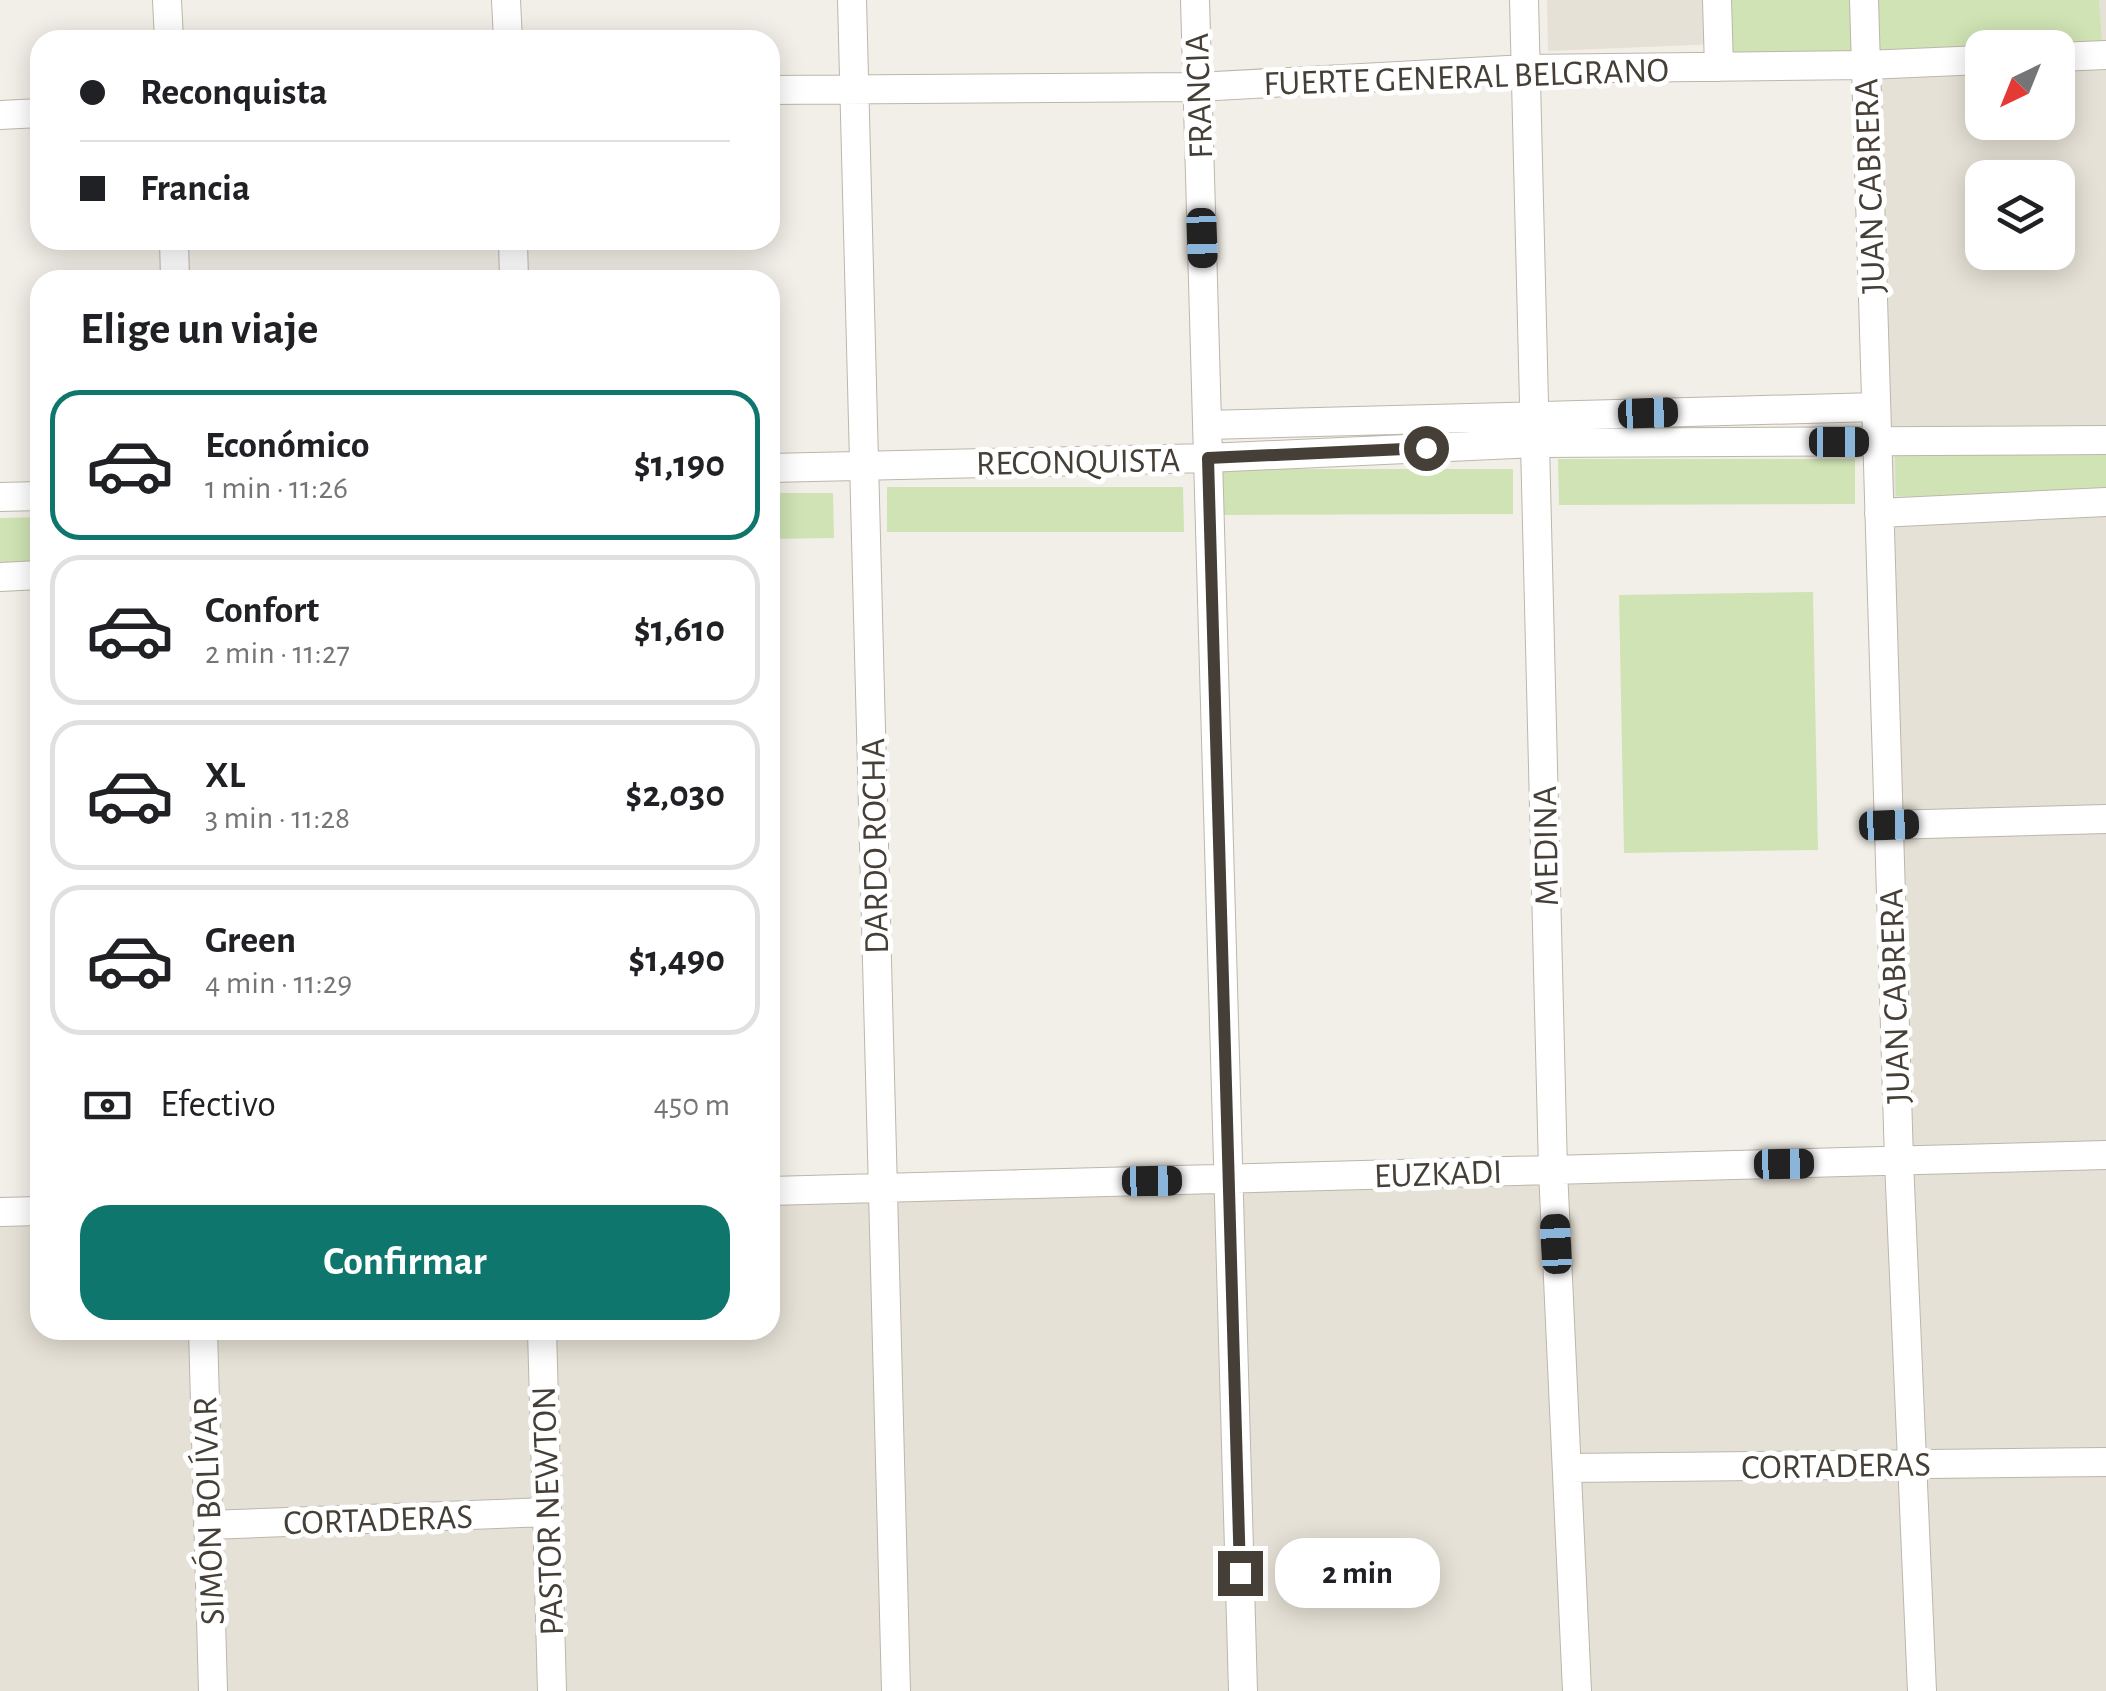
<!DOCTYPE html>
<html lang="es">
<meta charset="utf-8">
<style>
:root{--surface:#fff;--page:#f6f6f6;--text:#202124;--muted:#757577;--line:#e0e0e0;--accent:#0f766e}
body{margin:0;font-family:"Alegreya Sans",sans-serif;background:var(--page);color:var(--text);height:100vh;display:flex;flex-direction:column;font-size:38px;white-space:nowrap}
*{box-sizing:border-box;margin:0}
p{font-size:32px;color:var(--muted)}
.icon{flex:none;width:55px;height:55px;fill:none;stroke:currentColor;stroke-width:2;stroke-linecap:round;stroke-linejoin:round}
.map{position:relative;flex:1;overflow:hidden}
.panel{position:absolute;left:30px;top:270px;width:750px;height:1070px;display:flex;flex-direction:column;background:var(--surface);border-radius:30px;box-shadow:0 5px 25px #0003}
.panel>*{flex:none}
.hud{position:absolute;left:30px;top:30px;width:750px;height:220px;border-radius:30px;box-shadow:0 5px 25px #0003;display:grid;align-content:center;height:220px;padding:0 50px;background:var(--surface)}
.needle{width:65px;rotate:223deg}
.tools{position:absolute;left:1965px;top:30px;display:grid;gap:20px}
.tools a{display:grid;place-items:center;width:110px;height:110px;border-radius:20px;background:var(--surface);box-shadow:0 5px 25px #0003;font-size:50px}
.end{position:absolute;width:45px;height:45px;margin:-22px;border:12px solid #453f37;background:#fff;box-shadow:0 0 0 5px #fff}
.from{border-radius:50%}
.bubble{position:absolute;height:70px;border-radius:30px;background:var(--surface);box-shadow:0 5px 25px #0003;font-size:32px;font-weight:700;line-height:70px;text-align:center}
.car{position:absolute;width:30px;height:60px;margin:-30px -15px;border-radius:12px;box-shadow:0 0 8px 2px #0007;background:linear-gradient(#222 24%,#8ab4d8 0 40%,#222 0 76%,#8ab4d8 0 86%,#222 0)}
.hud b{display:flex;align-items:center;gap:35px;height:95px;font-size:38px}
.hud b+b{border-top:2px solid var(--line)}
.hud i{width:25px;height:25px;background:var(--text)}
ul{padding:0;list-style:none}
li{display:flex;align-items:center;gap:30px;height:150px;margin:0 20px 15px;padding:0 30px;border:5px solid var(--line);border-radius:30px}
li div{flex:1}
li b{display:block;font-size:38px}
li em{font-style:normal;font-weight:700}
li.active{border-color:var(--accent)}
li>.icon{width:90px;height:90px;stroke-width:1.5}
h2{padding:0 50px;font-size:45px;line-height:120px}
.pay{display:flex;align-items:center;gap:25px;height:110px;padding:0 50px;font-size:38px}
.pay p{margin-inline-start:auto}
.cta{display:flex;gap:20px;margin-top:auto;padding:20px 50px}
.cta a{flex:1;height:115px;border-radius:30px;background:var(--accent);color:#fff;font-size:40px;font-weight:700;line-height:115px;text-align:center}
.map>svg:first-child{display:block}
</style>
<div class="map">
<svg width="2106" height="1691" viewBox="0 0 2106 1691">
<rect width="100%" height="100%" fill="#f2efe8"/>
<!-- residential -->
<path fill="#e6e1d6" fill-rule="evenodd" d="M1547,0H2106V1691H0V1212L40,1211V1330H770V1191L1899,1161L1864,38L1548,51ZM1982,48H2058V122H1982ZM1982,178H2058V252H1982Z"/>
<!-- green -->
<path fill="#cfe3b4" d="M1727,0H1855L1856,53L1728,55Z
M1876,0H2099L2102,43L1879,53Z
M2106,449V494L1896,496L1895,451Z
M1558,459H1855V504L1559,505Z
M1216,469H1513V514L1217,515Z
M887,487H1183L1184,532H887Z
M770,493H833L834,538L770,539Z
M40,517V562L0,564V518Z
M1813,592L1818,850L1624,853L1619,595Z"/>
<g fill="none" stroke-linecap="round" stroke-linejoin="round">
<defs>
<path id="minor" d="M167,0L169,40
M506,0L508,40
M852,0L896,1691
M1195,0L1243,1691
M1524,0L1553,1170L1577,1691
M1717,0L1719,67
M1864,0L1899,1161L1922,1691
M2058,57L2106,55
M770,90L1197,87L1526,69L1866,65L1982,60
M0,115L40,113
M174,240L175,280
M513,240L514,280
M1207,425L1876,407
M770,468L1208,458L1535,443L2106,440
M0,497L40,496
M1879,513L2106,502
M0,577L40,575
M1889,825L2106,819
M770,1191L2106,1155
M0,1212L40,1211
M203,1330L213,1691
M542,1330L552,1691
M1567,1468L2106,1462
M208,1525L547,1512"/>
</defs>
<!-- minor casing -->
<use href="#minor" stroke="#bdb6ab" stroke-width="30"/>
<!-- minor -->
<use href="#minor" stroke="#fff" stroke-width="28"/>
</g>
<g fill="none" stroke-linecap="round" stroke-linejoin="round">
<!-- route -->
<path stroke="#453f37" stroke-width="12" d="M1240,1573L1208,458L1426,448"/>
</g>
<g text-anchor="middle" stroke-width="10" stroke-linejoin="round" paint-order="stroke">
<!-- street labels -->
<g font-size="35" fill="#453f37" stroke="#fff">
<text transform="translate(1466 76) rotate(-2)" y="12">FUERTE GENERAL BELGRANO</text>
<text transform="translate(1198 96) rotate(-92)" y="12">FRANCIA</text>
<text transform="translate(1869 186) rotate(-92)" y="12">JUAN CABRERA</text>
<text transform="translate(1078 461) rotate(-1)" y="12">RECONQUISTA</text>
<text transform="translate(874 846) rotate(-91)" y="12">DARDO ROCHA</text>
<text transform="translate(1545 846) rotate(-91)" y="12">MEDINA</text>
<text transform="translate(1894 996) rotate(-92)" y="12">JUAN CABRERA</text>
<text transform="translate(1438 1173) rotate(-2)" y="12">EUZKADI</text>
<text transform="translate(1836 1465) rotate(-1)" y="12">CORTADERAS</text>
<text transform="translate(208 1511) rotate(-92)" y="12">SIMÓN BOLÍVAR</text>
<text transform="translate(547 1511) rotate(-92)" y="12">PASTOR NEWTON</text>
<text transform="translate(378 1519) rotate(-2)" y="12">CORTADERAS</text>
</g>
</g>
</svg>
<div class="tools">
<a><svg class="needle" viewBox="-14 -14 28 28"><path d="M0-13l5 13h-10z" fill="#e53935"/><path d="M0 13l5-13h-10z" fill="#757577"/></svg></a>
<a><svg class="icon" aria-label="layers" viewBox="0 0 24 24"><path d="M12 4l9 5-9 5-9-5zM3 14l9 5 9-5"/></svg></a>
</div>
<i class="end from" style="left:1426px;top:448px"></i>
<i class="end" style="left:1240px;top:1573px"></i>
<div class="bubble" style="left:1275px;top:1538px;width:165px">2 min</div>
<i class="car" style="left:1202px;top:238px;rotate:178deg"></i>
<i class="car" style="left:1648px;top:413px;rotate:88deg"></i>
<i class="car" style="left:1839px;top:442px;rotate:90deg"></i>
<i class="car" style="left:1889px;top:825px;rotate:88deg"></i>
<i class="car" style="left:1784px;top:1164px;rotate:89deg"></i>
<i class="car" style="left:1152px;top:1181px;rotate:89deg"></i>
<i class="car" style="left:1556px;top:1244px;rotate:357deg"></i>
<div class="hud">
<b><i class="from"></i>Reconquista</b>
<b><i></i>Francia</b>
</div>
<section class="panel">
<h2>Elige un viaje</h2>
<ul>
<li class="active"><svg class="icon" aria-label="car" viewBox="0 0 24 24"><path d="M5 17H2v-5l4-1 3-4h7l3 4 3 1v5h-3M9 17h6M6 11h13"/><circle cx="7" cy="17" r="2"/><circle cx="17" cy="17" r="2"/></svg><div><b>Económico</b><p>1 min · 11:26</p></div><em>$1,190</em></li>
<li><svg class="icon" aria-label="car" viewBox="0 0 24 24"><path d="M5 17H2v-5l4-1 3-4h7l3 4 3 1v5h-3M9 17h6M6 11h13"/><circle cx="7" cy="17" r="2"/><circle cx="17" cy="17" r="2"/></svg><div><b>Confort</b><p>2 min · 11:27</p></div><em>$1,610</em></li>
<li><svg class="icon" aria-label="car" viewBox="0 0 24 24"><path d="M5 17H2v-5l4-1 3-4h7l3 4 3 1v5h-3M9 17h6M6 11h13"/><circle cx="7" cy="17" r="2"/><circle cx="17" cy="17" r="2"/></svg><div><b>XL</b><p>3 min · 11:28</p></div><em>$2,030</em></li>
<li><svg class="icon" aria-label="car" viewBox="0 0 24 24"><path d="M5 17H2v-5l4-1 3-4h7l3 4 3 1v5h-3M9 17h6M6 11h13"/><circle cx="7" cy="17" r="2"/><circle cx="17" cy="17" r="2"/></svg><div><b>Green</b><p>4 min · 11:29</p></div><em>$1,490</em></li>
</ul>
<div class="pay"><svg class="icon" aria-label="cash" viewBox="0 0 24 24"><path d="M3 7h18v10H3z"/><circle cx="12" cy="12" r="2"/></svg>Efectivo<p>450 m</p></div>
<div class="cta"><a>Confirmar</a></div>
</section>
</div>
